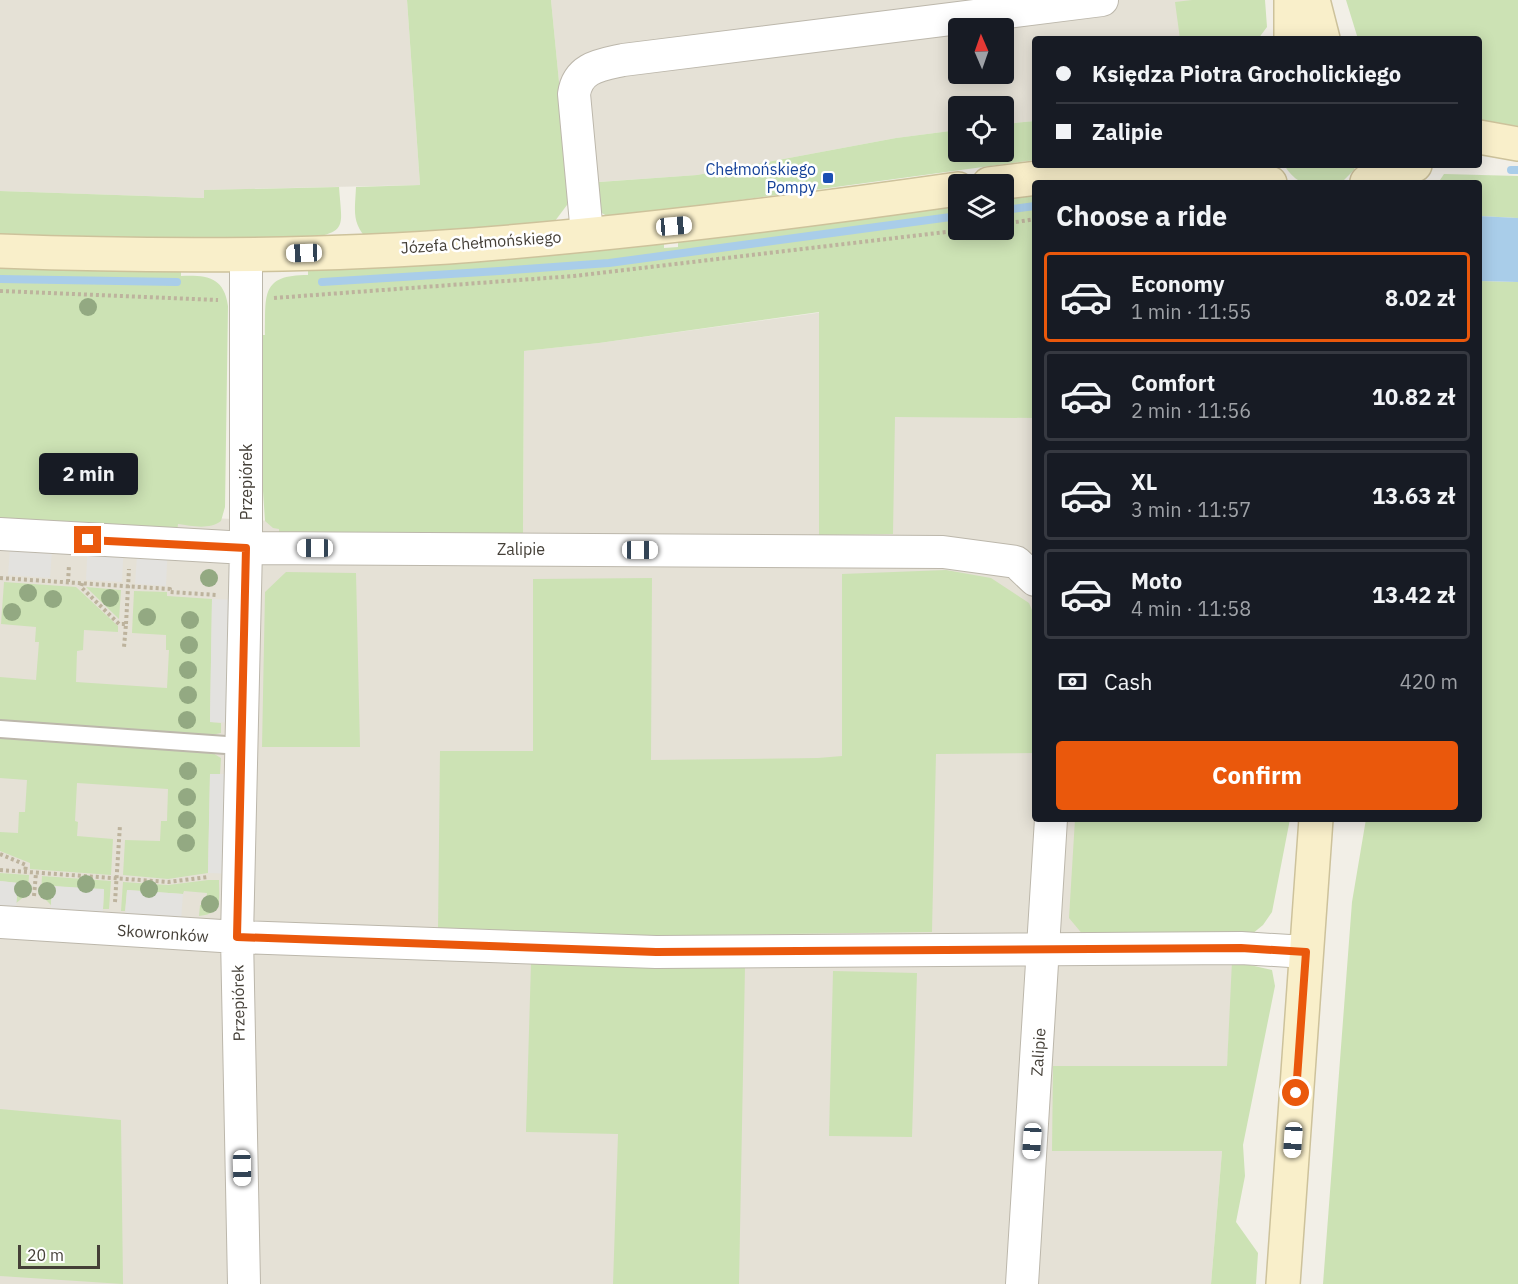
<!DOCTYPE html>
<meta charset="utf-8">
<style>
:root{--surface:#171b24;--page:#242831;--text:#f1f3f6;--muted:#9ea1a6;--line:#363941;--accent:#ea580c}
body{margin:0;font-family:"IBM Plex Sans",sans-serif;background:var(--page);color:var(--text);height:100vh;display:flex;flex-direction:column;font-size:22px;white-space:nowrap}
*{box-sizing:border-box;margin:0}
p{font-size:20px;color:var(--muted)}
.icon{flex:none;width:33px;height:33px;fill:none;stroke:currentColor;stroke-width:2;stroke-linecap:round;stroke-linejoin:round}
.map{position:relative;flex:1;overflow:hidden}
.side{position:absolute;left:1032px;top:180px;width:450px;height:642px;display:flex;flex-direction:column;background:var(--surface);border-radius:6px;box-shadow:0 3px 15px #0003}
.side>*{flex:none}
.banner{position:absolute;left:1032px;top:36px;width:450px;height:132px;border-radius:6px;box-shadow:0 3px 15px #0003;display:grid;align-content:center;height:132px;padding:0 24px;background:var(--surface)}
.needle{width:39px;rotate:358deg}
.fabs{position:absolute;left:948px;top:18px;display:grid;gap:12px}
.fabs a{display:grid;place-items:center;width:66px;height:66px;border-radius:6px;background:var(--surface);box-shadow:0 3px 15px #0003;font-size:30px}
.scale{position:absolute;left:18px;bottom:15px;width:82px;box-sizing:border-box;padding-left:6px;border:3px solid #443f37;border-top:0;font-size:16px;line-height:21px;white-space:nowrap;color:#443f37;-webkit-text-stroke:4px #fff;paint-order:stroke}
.end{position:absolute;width:27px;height:27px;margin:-14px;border:8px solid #ea580c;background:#fff;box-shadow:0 0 0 3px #fff}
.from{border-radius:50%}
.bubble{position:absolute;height:42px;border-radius:6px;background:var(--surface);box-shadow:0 3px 15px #0003;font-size:20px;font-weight:700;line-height:42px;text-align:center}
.car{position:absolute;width:18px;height:36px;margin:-18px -9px;border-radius:8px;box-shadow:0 0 4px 2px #0007;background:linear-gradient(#fff 24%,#345 0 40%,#fff 0 76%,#345 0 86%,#fff 0)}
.banner b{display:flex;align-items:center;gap:21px;height:57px;font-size:22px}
.banner b+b{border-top:2px solid var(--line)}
.banner i{width:15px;height:15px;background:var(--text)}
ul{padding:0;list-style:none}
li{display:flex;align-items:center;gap:18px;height:90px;margin:0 12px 9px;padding:0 12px;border:3px solid var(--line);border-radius:6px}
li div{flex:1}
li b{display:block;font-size:22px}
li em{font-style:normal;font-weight:700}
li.selected{border-color:var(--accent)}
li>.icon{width:54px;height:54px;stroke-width:1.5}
h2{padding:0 24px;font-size:27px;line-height:72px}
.pay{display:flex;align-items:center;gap:15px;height:66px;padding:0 24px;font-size:22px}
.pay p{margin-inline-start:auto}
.primary-button{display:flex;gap:12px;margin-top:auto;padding:12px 24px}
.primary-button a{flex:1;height:69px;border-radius:6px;background:var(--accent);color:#fff;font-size:24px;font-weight:700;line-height:69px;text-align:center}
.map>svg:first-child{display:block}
</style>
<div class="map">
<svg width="1518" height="1284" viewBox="0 0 1518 1284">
<rect width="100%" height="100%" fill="#f2efe7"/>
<!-- residential -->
<path fill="#e5e1d6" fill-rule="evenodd" d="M0,0H407L420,185L204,190L205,198L0,191Z
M551,0H1259L1242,39H1035V121L1004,124V106H958V130L896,138L697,175L569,184ZM958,28H1004V74H958Z
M1035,283V819H1242L1222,1151L1211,1284H0V507L523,534L524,351L599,343Z"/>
<!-- green -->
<path fill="#cce2b4" d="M407,0H551L569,184L567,205L555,221L369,241C351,223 355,211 356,187L420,185Z
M1192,0H1265L1267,27L1258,39H1180L1175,2Z
M1346,0H1518V126L1479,123V39H1358Z
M1035,121V160L614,217L607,216L600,212L598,201L599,182L697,175L896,138L958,130V152H1004V124Z
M1284,165H1356L1354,170L1341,183C1313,183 1301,191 1284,165Z
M1444,174L1518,176V218L1479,216V183H1438Z
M339,187C342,228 348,232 305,239L46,237L0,235V191L204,198V190Z
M1035,191V418L895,417L893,534L819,535V312L599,343L524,351L523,534L279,538V529L273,528L265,521L263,491L255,490L256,335H265C266,295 260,275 308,275V266L664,242V248L678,247V240L958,203V230H1004V196Z
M0,263L181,267V276C207,275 224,277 228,306L225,507L221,521C209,530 192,526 178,524L177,532L0,522Z
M1479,281L1518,282V1284H1323L1352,902L1366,819H1479Z
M946,570L991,578L1029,603L1035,617V753L936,754L932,932L627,936L438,930L440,751H533V579L652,578L651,760L818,758L842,756V574Z
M286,572L356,573L360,747H262L265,592Z
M4,582L76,587L118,626V632L84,630L83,650L77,651L76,682L167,688L169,650H166V635L132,633L134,591L167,592V596L212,599L210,722L221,723V733L207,736L0,721V677L36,680L39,642H35L36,627L1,624Z
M86,587L121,590L119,619Z
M0,737L211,752L221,758L220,774H210L208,873L168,879L123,875L125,840L160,841L161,821H167L168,789L77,783L75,821L78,822L77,836L113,839L111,875L30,869V863L0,851V832L18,833L19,812H25L27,780L0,778Z
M1075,819H1290L1272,912L1263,925L1252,934L1084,936L1069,918Z
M0,873L29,875C28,891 29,894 16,903L18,883L0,881Z
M42,876L111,881L109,909H103L104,890L52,886L51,905L41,895Z
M208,880H219C219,900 223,914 199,916L200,905H206L207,893L184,891L183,894L127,890L125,911H121L123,882L168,885Z
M1232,961L1272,970L1275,986L1243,1145L1245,1176L1236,1222L1258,1253L1256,1284H1211L1222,1151H1052L1053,1066H1227Z
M531,963L745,967L739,1284H613L618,1134L526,1132Z
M833,971L917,973L912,1137L829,1136Z
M0,1109L121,1120L123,1284L0,1276Z"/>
<!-- parking -->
<path fill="#e3e2df" d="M11,535L53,537L50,578L8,575Z
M88,540L124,541L122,582L86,580Z
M138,542L168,544L166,586L135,584Z
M212,599L244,600L241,723L210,722Z
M210,774H240L238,874L208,873Z
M0,881L18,883L15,923L0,922Z
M52,886L104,889L102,929L50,925Z
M127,890L183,894L180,934L124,930Z"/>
<!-- water -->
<path fill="#a9cde9" d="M1479,216L1518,218V282L1479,281Z"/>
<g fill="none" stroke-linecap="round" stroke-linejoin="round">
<!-- stream -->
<path stroke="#a9cde9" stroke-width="8" d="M1511,170H1518
M1004,210L1035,206
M0,279L177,282
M322,282L499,271L609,263L958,216"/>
<defs>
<path id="lane" d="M0,729L240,746"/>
<path id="street" d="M587,234L574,94C578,67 601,65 623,60L1102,0
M0,534L246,548L943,552L1016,562L1035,580
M0,922L237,937L656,952L1241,948L1306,952
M244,1284L237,937L246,548V255
M1022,1284L1051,819"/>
<path id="secondary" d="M1291,0V39
M1313,0L1323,39
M1479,137L1518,144
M1367,182L1388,173L1415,165
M989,184L1127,167L1165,173L1249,177L1270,183
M0,251C158,257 316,257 474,245C636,232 797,212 958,189
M1283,1284L1316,819"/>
</defs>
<!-- lane casing -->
<use href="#lane" stroke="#bcb7ab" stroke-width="20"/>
<!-- street casing -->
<use href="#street" stroke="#bcb7ab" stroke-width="34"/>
<!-- secondary casing -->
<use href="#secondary" stroke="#cdc29b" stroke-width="36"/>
<!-- path -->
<path stroke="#bdb39d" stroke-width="4" stroke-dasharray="3 3" stroke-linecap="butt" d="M1004,224L1035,219
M0,291L218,300
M274,298L574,276L963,230
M0,578L170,589V592L217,595
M68,582L69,565
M82,583L81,587L119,624H126L124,647
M126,624L129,569
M0,854L26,865L25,872
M0,870L168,882L208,877
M34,896L36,873
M115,902L120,825"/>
<!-- lane -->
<use href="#lane" stroke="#fff" stroke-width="16"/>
<!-- street -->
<use href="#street" stroke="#fff" stroke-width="32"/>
<!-- secondary -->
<use href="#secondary" stroke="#f9efca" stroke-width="33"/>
</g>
<!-- trees -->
<g fill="#93a982">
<circle cx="88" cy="307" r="9"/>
<circle cx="209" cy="578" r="9"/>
<circle cx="28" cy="593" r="9"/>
<circle cx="110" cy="598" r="9"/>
<circle cx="53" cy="599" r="9"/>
<circle cx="12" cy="612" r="9"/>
<circle cx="147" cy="617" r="9"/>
<circle cx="190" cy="620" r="9"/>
<circle cx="189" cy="645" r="9"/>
<circle cx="188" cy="670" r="9"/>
<circle cx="188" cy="695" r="9"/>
<circle cx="187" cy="720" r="9"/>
<circle cx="188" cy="771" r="9"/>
<circle cx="187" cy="797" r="9"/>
<circle cx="187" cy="820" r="9"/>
<circle cx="186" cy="843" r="9"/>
<circle cx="86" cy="884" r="9"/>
<circle cx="23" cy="889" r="9"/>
<circle cx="149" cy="889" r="9"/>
<circle cx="47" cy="891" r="9"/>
<circle cx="210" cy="904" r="9"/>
</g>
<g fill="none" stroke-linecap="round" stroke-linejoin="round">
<!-- route -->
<path stroke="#ea580c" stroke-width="8" d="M88,540L246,548L237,937L656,952L1241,948L1306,952L1296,1093"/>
</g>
<!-- markers -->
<rect fill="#1a4fb4" stroke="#fff" stroke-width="2" x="822" y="172" width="12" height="12" rx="3"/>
<g text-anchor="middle" stroke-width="5" stroke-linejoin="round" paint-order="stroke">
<!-- transit labels -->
<g font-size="16" fill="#164399" stroke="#fff" text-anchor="end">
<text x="816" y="175">Chełmońskiego<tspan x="816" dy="18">Pompy</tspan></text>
</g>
<!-- street labels -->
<g font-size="16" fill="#443f37" stroke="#fff">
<text transform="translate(481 242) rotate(-4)" y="6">Józefa Chełmońskiego</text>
<text transform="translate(246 482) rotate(-90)" y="6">Przepiórek</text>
<text x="521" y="555">Zalipie</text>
<text transform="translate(163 933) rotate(4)" y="6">Skowronków</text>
<text transform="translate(238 1003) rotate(-91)" y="6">Przepiórek</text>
<text transform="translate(1038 1052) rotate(-86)" y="6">Zalipie</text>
</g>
</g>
</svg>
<div class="fabs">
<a><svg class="needle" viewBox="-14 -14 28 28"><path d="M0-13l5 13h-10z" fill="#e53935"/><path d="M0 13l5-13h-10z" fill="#9ea1a6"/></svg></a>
<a><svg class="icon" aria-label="locate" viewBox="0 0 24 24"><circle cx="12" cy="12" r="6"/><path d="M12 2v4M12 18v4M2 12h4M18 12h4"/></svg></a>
<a><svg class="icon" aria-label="layers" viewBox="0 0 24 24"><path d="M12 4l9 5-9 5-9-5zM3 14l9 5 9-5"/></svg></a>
</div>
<div class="scale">20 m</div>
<i class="end from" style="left:1296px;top:1093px"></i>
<i class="end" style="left:88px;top:540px"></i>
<div class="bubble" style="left:39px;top:453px;width:99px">2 min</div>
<i class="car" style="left:674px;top:226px;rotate:85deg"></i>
<i class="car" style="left:304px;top:253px;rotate:268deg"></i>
<i class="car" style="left:315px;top:548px;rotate:270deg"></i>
<i class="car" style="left:640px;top:550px;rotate:90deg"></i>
<i class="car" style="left:1293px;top:1140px;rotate:184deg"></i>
<i class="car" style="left:1032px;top:1141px;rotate:184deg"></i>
<i class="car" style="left:242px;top:1168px;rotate:179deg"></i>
<div class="banner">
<b><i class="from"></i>Księdza Piotra Grocholickiego</b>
<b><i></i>Zalipie</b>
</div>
<section class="side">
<h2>Choose a ride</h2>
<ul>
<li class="selected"><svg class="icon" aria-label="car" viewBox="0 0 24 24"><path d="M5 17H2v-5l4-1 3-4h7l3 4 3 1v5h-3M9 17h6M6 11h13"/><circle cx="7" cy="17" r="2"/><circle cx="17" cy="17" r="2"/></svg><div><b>Economy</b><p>1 min · 11:55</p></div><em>8.02 zł</em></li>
<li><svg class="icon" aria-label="car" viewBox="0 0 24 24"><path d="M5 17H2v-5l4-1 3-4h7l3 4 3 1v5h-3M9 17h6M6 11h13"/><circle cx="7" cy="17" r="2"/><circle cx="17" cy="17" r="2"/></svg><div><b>Comfort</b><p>2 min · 11:56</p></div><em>10.82 zł</em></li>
<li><svg class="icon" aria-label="car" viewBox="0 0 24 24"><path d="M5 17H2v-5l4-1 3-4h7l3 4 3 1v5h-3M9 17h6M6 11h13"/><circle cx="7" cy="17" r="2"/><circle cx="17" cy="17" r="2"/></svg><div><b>XL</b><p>3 min · 11:57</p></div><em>13.63 zł</em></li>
<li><svg class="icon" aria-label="car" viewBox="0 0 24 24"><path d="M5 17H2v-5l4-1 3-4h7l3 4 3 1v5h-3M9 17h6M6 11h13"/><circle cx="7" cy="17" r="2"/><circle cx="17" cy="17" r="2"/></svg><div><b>Moto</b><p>4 min · 11:58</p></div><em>13.42 zł</em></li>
</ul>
<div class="pay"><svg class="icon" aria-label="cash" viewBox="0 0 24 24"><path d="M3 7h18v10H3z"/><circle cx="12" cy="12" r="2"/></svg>Cash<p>420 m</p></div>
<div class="primary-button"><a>Confirm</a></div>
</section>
</div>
